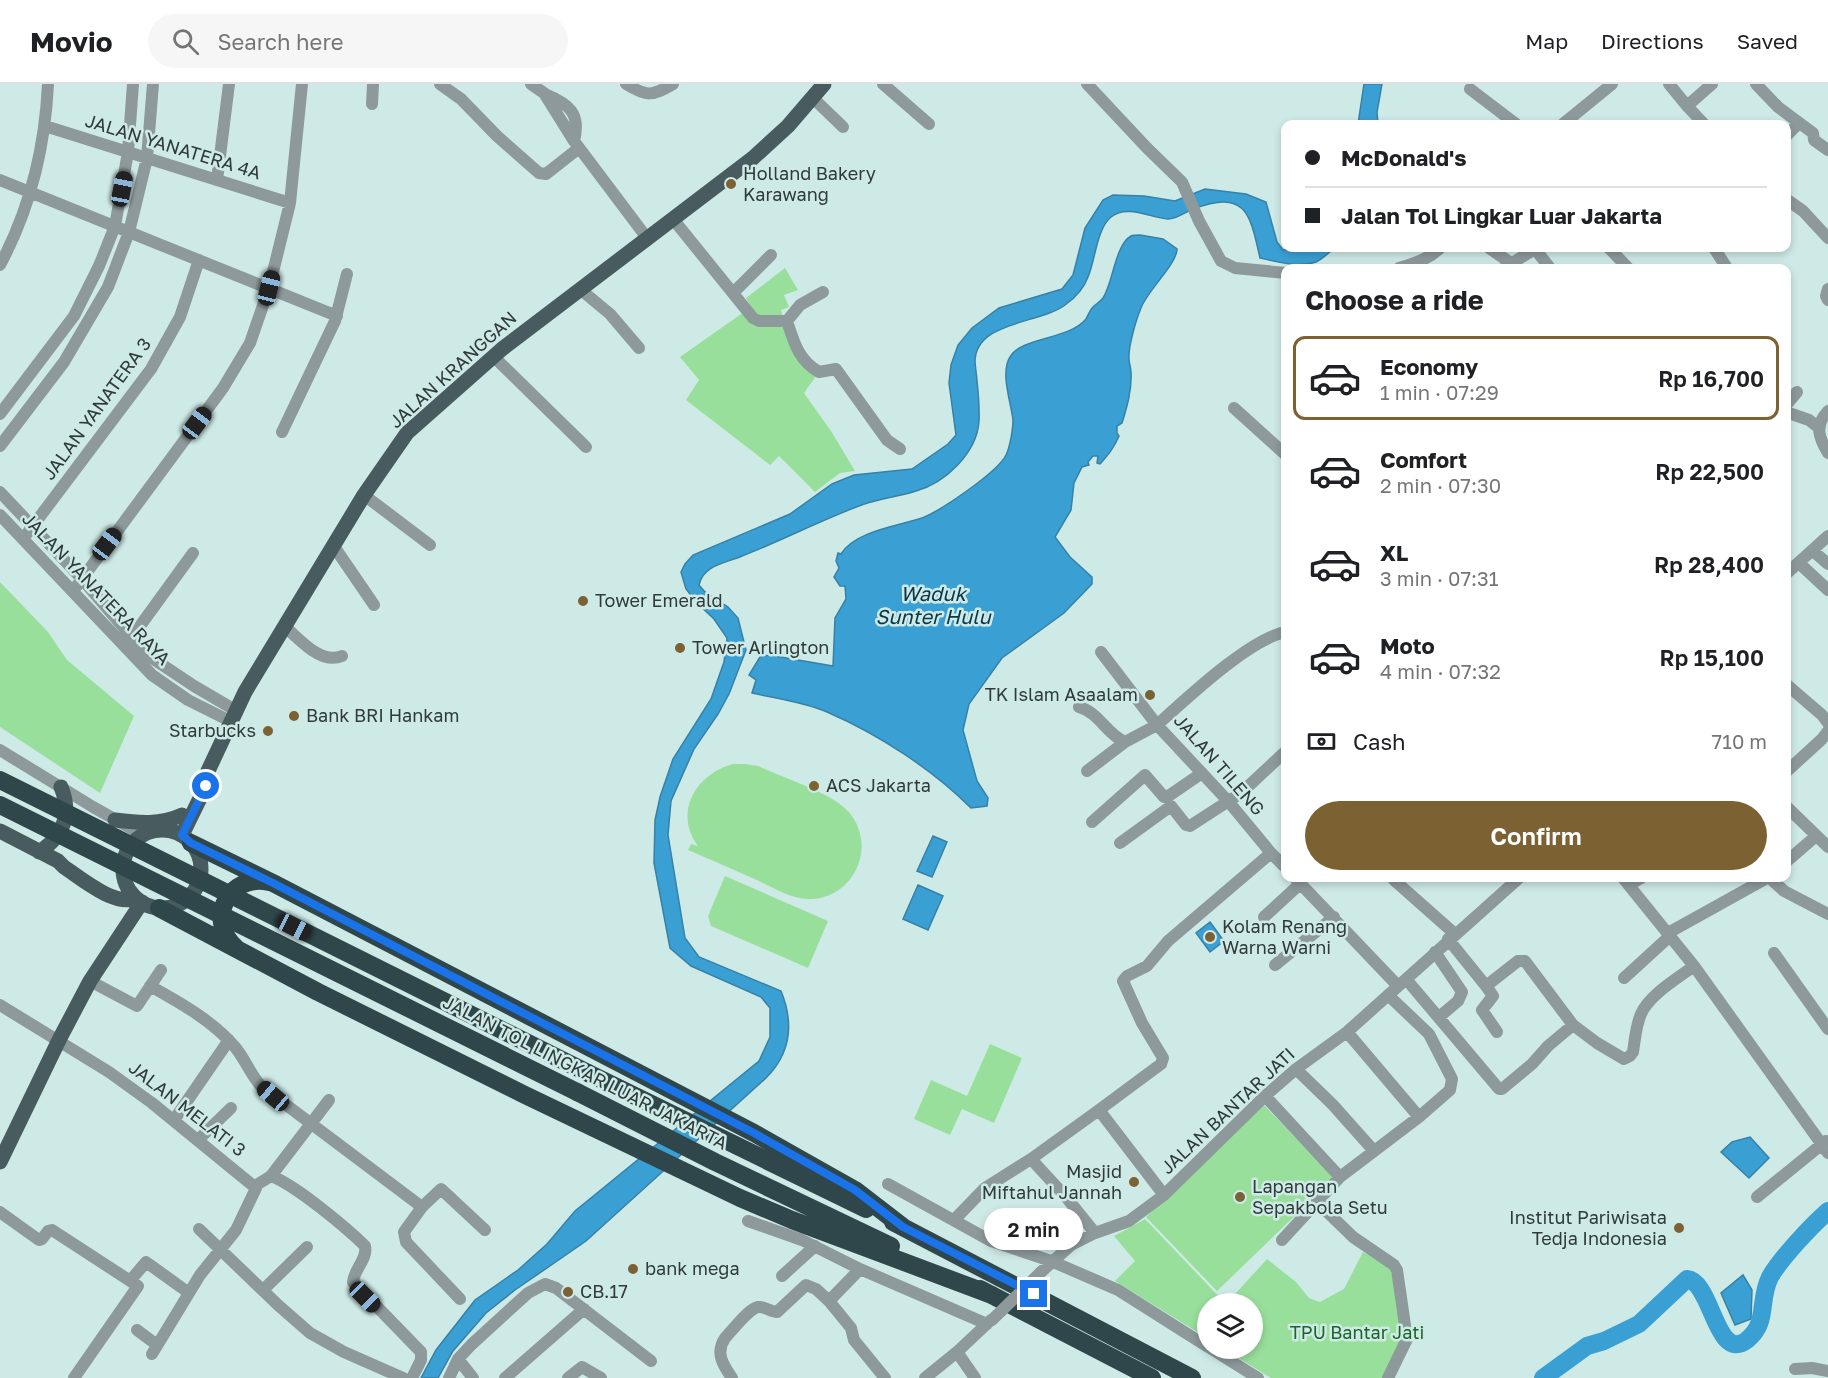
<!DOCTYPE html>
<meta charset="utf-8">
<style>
:root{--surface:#fff;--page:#f6f6f6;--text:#202124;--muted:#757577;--line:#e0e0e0;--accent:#7c6133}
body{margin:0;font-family:"Golos Text",sans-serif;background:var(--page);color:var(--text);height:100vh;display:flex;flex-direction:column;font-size:22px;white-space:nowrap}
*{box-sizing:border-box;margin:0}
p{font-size:20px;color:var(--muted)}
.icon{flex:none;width:33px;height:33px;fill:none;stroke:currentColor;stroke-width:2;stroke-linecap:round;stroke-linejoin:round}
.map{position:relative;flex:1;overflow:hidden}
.details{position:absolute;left:1281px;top:180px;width:510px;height:618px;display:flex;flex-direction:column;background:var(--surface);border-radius:12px;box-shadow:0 3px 9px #0003}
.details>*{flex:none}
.banner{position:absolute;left:1281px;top:36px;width:510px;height:132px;border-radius:12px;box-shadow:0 3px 9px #0003;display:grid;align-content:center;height:132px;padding:0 24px;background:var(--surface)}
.controls{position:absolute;left:1197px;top:1209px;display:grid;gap:12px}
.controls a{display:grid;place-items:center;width:66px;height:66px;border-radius:50%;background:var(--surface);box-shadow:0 3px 9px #0003;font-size:30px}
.end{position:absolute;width:27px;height:27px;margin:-14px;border:8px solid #1a73e8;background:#fff;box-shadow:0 0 0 3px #fff}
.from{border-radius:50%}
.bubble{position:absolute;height:42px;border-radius:21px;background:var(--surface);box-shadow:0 3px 9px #0003;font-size:20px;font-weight:600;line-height:42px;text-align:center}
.car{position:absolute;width:18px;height:36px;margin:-18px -9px;border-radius:8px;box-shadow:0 0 4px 2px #0007;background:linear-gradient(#222 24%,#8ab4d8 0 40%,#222 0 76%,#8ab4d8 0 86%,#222 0)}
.banner b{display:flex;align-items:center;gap:21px;height:57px;font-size:22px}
.banner b+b{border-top:2px solid var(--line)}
.banner i{width:15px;height:15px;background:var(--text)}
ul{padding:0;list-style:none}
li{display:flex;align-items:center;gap:18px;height:84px;margin:0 12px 9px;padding:0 12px;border:3px solid transparent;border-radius:12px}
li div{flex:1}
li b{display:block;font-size:22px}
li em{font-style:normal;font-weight:600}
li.on{border-color:var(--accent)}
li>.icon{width:54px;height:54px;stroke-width:1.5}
h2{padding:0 24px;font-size:27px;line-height:72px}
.pay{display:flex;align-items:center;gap:15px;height:66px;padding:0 24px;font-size:22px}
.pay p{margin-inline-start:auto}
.action{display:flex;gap:12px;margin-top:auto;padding:12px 24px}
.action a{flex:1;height:69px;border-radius:36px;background:var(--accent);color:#fff;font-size:24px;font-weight:600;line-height:69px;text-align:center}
header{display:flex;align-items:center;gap:36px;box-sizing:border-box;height:84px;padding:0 30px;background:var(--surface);border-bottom:2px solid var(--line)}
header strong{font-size:28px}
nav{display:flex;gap:33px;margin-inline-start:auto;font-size:21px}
.search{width:420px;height:54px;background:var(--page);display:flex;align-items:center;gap:15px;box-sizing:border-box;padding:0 21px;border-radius:33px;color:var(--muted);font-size:22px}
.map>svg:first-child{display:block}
</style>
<header>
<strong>Movio</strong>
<div class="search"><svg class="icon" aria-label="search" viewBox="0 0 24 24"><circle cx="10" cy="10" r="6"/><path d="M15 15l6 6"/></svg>Search here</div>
<nav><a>Map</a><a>Directions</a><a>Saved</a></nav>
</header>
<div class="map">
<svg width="1828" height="1294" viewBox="0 0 1828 1294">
<rect width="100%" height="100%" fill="#ceeae7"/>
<!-- green -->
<path fill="#99df9c" d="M785,184L798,206L784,211L789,223L781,226L789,256L816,292L804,309L831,347L855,387L840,389L815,408L779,372L770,381L686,316L699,296L680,273L751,223L746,214Z
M0,498L48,548L67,576L134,632L100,709L0,643Z
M733,680H745L758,682C781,693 822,706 841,721C863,737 868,768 853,791C843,807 825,816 807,815C790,814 774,804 759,797C736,787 712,776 688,766L691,760L698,762C673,728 696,690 733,680Z
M725,792L828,837L808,884L711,842L708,832Z
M990,960L1022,974L994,1039L962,1025L950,1051L914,1035L931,996L967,1012Z
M1263,1020L1334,1094L1217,1207L1146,1133Z
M1145,1135L1225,1219L1208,1220L1207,1254L1115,1197L1135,1177L1114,1152Z
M1363,1168L1393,1184L1403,1260L1385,1294H1271L1224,1265L1252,1264V1220L1227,1219L1267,1175L1296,1198L1309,1214L1320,1218L1344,1205Z"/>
<!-- water -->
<path fill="#3aa0d4" stroke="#3781a6" stroke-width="1.5" d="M1364,0H1382L1377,28L1378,40H1358Z
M1205,105L1246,110L1266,118L1277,158L1283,166L1301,164H1335C1329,168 1323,175 1316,178C1299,184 1277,178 1260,174C1250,129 1246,105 1193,125C1185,128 1177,135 1168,135C1150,134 1128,120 1111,133C1097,144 1095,177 1088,193C1084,204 1075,214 1065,221C1040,240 975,237 975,278C977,298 980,317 979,337C977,369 945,399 916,407C897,413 877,415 859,422C819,437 781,457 742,472C726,479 703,481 699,501L705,508L728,523L738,534L746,566L729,610L718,630L694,665L671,717L668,751L685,854L699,873L781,907C794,939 791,969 766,994L586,1157L515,1206L486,1229L453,1267L438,1294H421L436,1266L475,1216L518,1186L547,1160L575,1127L759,977L770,953V924L761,913L691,882L670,864L654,779L655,736L660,713L673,675L711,615L724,578L727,554L714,535L696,518L686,505L681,488L685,480L693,471L790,430L832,400L854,391L912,385L948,360L956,351L949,299L951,281L958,261L972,244L999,224L1062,205L1073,191L1085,144L1103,116L1113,111L1144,112L1175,117Z
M1140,151L1163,155L1177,165C1177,180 1147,207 1141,224C1136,236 1128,263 1129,275C1129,279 1131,284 1131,288C1132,306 1127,323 1122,339L1117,342V349L1119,352C1114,364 1108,371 1100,380L1097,379L1098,372H1093L1088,378L1089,381L1082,383L1074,399L1071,426L1055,453L1070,473L1092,493V500L1064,529L1002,574L969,620L963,646L977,697L988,714L987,722L971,724C932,685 878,650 827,628C807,619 774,614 752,609L756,596L749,591L760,573L769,571L833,582L835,534L846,515L845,502H840L834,493L839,484L836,477L838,469L841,470C855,447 898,442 922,434C940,427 998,388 1006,371C1010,363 1013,345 1013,336C1011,318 1000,289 1010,273C1021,253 1069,256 1086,235C1088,231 1090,226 1093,223C1096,220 1100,218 1103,214C1113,199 1115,161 1131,152C1133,151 1137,151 1140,151Z
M933,752L947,758L932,793L917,787Z
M918,801L943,812L928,846L903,835Z
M1210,838L1224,857L1210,868L1196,849Z
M1750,1053L1769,1074L1749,1094L1721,1068L1732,1058Z
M1743,1191L1752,1206L1751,1235L1735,1241L1721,1209Z"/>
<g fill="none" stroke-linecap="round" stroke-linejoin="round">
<!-- river -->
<path stroke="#3aa0d4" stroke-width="18" d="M1543,1294L1587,1262L1604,1257L1639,1240L1687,1195C1712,1197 1716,1280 1747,1256C1769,1238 1758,1217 1770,1193C1781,1174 1811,1142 1828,1127"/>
<!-- minor -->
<path stroke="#8d999b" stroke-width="12" d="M440,0L461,15L497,52L539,89L546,90L579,64
M531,0L544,9L574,57L647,154
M626,0C647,13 652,12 673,0
M883,0L929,40
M1087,0L1147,64L1182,98L1199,137L1221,177L1235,184L1286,189
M1669,0L1687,22
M1756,0L1778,23L1813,49L1814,56L1828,66
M1470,5L1516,40
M545,10C569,20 581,29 574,57
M813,14L843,43
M372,20L373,0
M1563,40L1612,0
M1704,40L1687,22L1712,0
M45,42L290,119
M1786,52L1799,39
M0,96L337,232
M217,96L229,0
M1786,115L1803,127L1828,154
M673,135L753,234L759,237H787C794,258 798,276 819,288L836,285L887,356L900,365
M1489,164L1511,179
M1609,164L1628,184
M1714,164L1727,184
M0,181C30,125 45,63 48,0
M1399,184C1414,179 1428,176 1440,164
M1504,184L1535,165L1550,184
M580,205L610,230L639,264
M1828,205L1826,212L1828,216
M733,209L771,171
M787,237L800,221L823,208
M493,272L586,363
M1786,321L1797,308
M1234,324L1286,371
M1828,327C1814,342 1819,354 1828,369
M1786,328L1809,336L1818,343
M0,330L74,232L99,182L115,142L128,68L133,0
M282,348L335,237L347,190
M0,362L64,278L108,203L129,148L147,74L153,0
M0,408L82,495L132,553L152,574L194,602L235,626
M364,411L430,461
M0,431L152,591L188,616L230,637
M23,455L151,285L180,233L199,176
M333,461L374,521
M1813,467L1828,480
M1799,479L1828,506
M1786,490L1828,452
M73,507L223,304L250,259L269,204L290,119L302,0
M284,542C300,555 320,581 342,572
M1286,548C1250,554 1185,616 1157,641L1228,717L1271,769L1286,784
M132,553L193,469
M1786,600L1822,631L1828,639
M1079,623C1100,629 1105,649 1125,658
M0,666L93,723L143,751
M1087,687L1125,658L1157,641L1101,568
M1786,688L1822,655L1828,647
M1786,722L1828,763
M1092,738L1145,691L1164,713H1167L1202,689
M1120,759L1171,722L1186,741L1190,742L1241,709L1286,667
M1786,778L1816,752
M1295,794L1398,902
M1397,794L1394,796L1455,850
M1623,794L1694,882L1828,1069
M1770,794L1784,807L1828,830
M1629,801L1641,794
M1264,833L1301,799
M1668,849L1767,794
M1448,855L1486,902L1518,877H1525L1573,941L1597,959L1624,975L1630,972L1633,968C1635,955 1636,941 1641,930C1649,911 1678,894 1694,882
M1435,868L1462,908L1458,917L1439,933
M1774,869L1828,945
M1275,881L1334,833
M1624,894L1670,852
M1406,895L1499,1005H1502L1532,980L1548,962L1573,941
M90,897L137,922L161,886
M150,902C179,918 213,937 235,963C245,975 250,990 261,1002L422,1123
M1486,902L1493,912L1482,926L1497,948
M0,921L109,988L152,1019L256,1104
M1347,948L1419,1033
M1296,985L1333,1021L1374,1067
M1265,1012L1340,1093L1317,1118L1353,1153L1394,1181L1397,1186L1407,1255L1388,1294
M174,1036L229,956
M198,1056L231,1024
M1031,1075L1066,1113L1095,1149
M271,1092L329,1016
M1340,1093L1419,1033L1450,1006L1452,995L1429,950L1388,911
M888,1100L991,1157L1051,1177L1118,1206L1208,1263
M1164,1111L1099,1026L1161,980L1163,974L1142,939L1123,897L1127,892L1147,882L1168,857L1271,769
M1757,1113L1826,1057
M0,1128L39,1156L42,1155L48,1147L52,1146L138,1202L74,1294
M954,1136L985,1104L1031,1075L1099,1026
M748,1137L802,1156L860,1185L987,1240
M199,1145L278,1221L310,1249L344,1268L403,1294
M1282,1156L1317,1118
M1041,1188L1071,1161L1095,1149L1129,1137L1164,1111L1265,1012L1296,985L1347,948L1519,794
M782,1192L815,1162
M130,1197L146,1178L189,1209
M263,1206L307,1163
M460,1215L406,1158L404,1148L422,1123L441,1105L485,1146
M829,1217L860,1185
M137,1246L157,1261
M1210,1264L1258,1294
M957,1268L975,1294
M152,1270L200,1191L236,1146L258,1100L271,1092C294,1100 347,1144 365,1162C368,1175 354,1185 353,1198L421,1268V1276L412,1294
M458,1275L473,1294
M1795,1285L1812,1284L1828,1287
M449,1294L458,1275L471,1261L528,1209L545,1200L556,1204L651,1277
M505,1294L584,1225
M568,1294L582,1283L601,1294
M732,1294C723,1281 715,1269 725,1254C732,1247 748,1225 758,1223C765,1222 770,1228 777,1228L806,1201L816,1205L829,1217L851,1244L854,1256L885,1294
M925,1294L957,1268L991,1236"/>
<!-- major -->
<path stroke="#485c60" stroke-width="15" d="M115,736C139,739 160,741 182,731
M123 785a39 39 0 1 1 78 0a39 39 0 1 1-78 0Z
M0,747L58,777L64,783C82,795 115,823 136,814
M182,751L206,702L208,687L245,608L364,411L407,349L502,265L753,74L788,42L824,0
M39,768C64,752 72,730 61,703
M0,1078L60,954L90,897L142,818"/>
<!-- highway -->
<path stroke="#2f464b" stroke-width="18" d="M191,759L273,799L754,1049L855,1106L903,1143
M159,824L318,908L525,1011L740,1114L792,1136L992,1211
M236,864C205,836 228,789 269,798
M588,989L866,1125
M577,1008L715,1078L891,1162
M893,1138L1192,1294
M980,1205L1152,1294"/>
<!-- minor-bridge -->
<path stroke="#8d999b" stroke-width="12" d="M992,1236L1041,1188"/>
<!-- highway-bridge -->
<path stroke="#2f464b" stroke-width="18" d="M0,696L588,989
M0,721L577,1008"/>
</g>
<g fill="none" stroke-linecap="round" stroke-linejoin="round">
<!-- route -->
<path stroke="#1a73e8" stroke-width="8" d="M206,702L182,751L191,759L273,799L754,1049L855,1106L903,1143L1034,1210"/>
</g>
<!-- markers -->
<g fill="#7c6133" stroke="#ceeae7" stroke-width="2">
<circle cx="731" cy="100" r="6"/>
<circle cx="583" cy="517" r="6"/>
<circle cx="680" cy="564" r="6"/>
<circle cx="1150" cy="611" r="6"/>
<circle cx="294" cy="632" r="6"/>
<circle cx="268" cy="647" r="6"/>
<circle cx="814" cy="702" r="6"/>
<circle cx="1210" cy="853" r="6"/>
<circle cx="1134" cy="1098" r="6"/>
<circle cx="1240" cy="1113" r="6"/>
<circle cx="1679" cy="1144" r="6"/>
<circle cx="633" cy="1185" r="6"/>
<circle cx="568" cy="1208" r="6"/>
</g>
<g text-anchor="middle" stroke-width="5" stroke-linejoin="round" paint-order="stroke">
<!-- street labels -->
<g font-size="18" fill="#2f3a39" stroke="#ceeae7">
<text transform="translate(173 63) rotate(17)" y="6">JALAN YANATERA 4A</text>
<text transform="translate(453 286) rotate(-42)" y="6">JALAN KRANGGAN</text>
<text transform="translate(97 325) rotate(-54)" y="6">JALAN YANATERA 3</text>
<text transform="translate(96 505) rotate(46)" y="6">JALAN YANATERA RAYA</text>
<text transform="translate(1219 681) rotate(49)" y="6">JALAN TILENG</text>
<text transform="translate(585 989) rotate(27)" y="6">JALAN TOL LINGKAR LUAR JAKARTA</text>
<text transform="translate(187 1025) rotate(38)" y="6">JALAN MELATI 3</text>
<text transform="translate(1228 1027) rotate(-43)" y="6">JALAN BANTAR JATI</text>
</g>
<!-- poi labels -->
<g font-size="18" fill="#2f3a39" stroke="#ceeae7" text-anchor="start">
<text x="743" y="96">Holland Bakery<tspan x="743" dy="21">Karawang</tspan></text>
<text x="595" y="523">Tower Emerald</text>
<text x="692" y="570">Tower Arlington</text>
<text x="1138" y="617" text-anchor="end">TK Islam Asaalam</text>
<text x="306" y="638">Bank BRI Hankam</text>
<text x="256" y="653" text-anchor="end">Starbucks</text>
<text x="826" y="708">ACS Jakarta</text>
<text x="1222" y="849">Kolam Renang<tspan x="1222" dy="21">Warna Warni</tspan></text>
<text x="1122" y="1094" text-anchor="end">Masjid<tspan x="1122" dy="21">Miftahul Jannah</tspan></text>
<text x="1252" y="1109">Lapangan<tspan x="1252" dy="21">Sepakbola Setu</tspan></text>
<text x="1667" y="1140" text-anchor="end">Institut Pariwisata<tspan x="1667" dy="21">Tedja Indonesia</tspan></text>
<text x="645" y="1191">bank mega</text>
<text x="580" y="1214">CB.17</text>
</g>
<!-- park labels -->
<g font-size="18" fill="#1a6425" stroke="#ceeae7">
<text x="1357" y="1255">TPU Bantar Jati</text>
</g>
<!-- water labels -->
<g font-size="20" font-style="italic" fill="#09364b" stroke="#ceeae7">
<text x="933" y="517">Waduk<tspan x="933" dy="23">Sunter Hulu</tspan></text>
</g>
</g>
</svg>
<div class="controls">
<a><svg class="icon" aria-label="layers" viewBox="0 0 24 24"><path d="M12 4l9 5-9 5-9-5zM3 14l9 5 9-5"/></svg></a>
</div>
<i class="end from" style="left:206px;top:702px"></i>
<i class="end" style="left:1034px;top:1210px"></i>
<div class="bubble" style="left:984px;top:1124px;width:99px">2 min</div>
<i class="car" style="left:122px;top:105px;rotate:11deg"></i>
<i class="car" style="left:269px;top:204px;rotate:14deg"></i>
<i class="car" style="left:197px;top:339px;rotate:37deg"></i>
<i class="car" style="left:107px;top:460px;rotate:37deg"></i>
<i class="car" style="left:294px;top:843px;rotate:117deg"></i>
<i class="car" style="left:273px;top:1012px;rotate:310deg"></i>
<i class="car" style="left:365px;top:1213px;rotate:135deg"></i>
<div class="banner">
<b><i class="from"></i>McDonald's</b>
<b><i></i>Jalan Tol Lingkar Luar Jakarta</b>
</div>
<section class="details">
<h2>Choose a ride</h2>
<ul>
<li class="on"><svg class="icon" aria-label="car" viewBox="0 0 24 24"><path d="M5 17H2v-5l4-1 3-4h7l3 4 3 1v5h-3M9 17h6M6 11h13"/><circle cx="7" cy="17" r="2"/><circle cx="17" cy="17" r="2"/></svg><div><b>Economy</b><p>1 min · 07:29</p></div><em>Rp 16,700</em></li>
<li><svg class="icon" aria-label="car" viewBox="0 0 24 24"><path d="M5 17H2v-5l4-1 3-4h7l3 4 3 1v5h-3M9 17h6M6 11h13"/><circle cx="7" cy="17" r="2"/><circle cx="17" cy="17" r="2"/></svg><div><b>Comfort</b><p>2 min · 07:30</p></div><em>Rp 22,500</em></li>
<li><svg class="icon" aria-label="car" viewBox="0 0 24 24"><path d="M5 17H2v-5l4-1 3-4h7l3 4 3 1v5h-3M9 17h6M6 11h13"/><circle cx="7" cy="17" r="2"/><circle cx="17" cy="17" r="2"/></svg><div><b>XL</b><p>3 min · 07:31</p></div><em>Rp 28,400</em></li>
<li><svg class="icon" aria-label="car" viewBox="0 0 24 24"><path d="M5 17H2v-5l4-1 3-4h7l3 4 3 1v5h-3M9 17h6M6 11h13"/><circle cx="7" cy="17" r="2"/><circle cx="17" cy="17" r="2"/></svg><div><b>Moto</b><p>4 min · 07:32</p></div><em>Rp 15,100</em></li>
</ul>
<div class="pay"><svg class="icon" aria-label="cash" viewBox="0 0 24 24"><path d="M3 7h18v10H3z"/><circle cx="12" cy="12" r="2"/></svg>Cash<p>710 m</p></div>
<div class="action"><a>Confirm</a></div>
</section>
</div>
